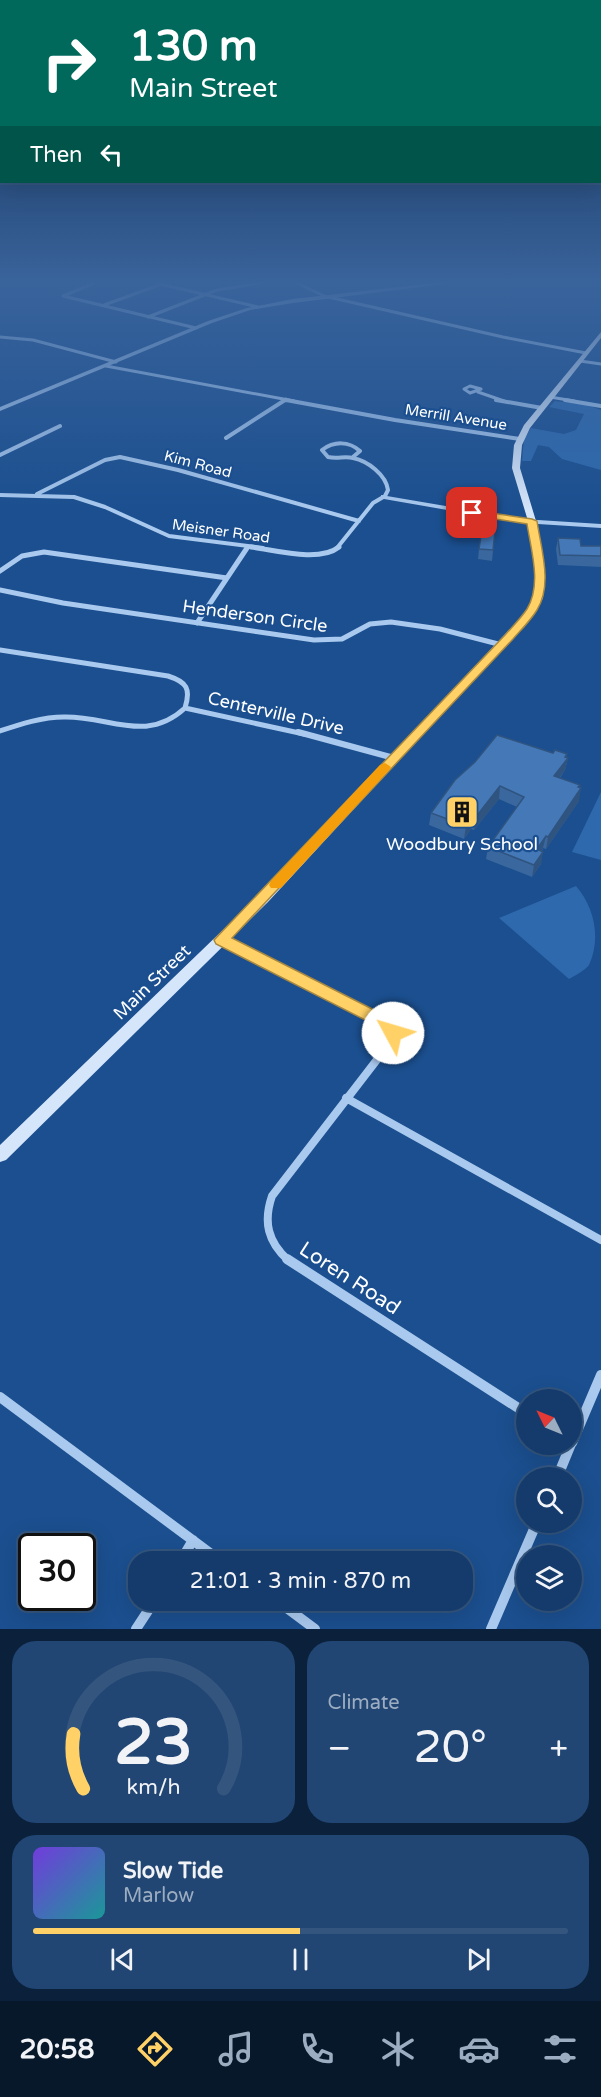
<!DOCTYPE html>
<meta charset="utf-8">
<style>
body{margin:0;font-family:"Varela Round",sans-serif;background:#214673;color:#f1f3f6;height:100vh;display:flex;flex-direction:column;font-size:22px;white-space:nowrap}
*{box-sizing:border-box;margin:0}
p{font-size:20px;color:#9dadc1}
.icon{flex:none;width:33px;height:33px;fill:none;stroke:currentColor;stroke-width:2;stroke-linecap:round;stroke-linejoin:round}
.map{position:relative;height:1629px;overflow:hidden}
.drawer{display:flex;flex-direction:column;gap:12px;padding:12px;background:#0b203b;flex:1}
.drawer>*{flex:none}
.banner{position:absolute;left:0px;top:0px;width:602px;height:183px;box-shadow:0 6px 24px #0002,0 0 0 2px #33557e;background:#00695c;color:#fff;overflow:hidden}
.needle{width:39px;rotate:313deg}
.controls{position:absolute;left:516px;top:1389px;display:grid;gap:12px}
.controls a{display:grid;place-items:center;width:66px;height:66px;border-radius:50%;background:#143b6b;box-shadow:0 6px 24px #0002,0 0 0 2px #33557e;font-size:30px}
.speed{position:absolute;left:18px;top:1533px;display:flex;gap:12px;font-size:30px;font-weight:700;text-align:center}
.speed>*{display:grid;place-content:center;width:78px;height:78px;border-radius:50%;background:#143b6b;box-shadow:0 6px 24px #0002,0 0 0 2px #33557e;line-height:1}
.speed .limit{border:3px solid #111;border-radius:9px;background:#fff;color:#111}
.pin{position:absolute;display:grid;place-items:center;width:51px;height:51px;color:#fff;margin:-26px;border-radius:12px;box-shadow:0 3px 9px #0006}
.me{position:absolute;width:66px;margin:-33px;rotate:309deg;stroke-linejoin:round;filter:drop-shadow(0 0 4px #0008)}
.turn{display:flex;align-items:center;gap:21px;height:126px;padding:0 30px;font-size:27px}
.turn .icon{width:78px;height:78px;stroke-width:2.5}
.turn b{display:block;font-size:42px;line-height:51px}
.then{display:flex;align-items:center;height:57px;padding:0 30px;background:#0003;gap:12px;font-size:22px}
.big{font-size:45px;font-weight:600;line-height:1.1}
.drawer .widget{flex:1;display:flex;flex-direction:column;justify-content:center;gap:9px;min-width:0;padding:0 21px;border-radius:24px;background:#214673}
.drawer .dial{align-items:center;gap:0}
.dial svg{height:156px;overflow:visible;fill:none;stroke:#33557e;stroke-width:7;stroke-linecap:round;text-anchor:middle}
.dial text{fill:#f1f3f6;stroke:none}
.song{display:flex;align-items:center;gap:18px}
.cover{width:72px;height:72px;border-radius:9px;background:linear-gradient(135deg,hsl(260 70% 55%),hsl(180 70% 35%))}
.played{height:6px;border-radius:3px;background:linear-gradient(90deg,#ffd166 50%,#33557e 50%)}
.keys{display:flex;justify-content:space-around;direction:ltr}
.heat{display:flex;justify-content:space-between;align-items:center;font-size:33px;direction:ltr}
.drawer .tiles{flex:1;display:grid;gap:12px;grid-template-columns:1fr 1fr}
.widget:last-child{grid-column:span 2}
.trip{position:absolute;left:128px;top:1551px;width:345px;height:60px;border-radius:24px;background:#143b6b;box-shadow:0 6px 24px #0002,0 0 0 2px #33557e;font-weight:600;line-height:60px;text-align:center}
.tab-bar{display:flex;height:96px;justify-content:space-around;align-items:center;background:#08182b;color:#9dadc1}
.tab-bar .icon{width:42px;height:42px}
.tab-bar .selected{color:#ffd166}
.tab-bar b{font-size:27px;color:#f1f3f6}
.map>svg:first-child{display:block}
.green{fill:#2e69ad}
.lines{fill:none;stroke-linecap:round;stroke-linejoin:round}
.minor-far5{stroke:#a9c9ee;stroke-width:3}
.minor-far4{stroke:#a9c9ee;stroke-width:4}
.minor-far3{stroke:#a9c9ee;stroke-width:5}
.minor-far2{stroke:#a9c9ee;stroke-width:6}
.minor-far1{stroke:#a9c9ee;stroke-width:8}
.minor{stroke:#a9c9ee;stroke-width:10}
.tertiary{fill:#a9c9ee;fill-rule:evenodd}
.secondary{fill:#d6e6fa;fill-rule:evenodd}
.wall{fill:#3a679d}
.shaded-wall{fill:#305480}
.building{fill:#4478b7;stroke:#305480;stroke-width:1.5}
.route{fill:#ffd166;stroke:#a68842;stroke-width:1.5}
.slow{fill:#f59e0b}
.labels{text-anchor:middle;stroke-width:4.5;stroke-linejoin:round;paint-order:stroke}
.far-street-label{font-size:15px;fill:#fff;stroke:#1b4f8f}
.street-label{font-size:18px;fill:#fff;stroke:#1b4f8f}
.poi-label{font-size:18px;fill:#fff;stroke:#1b4f8f}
.near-street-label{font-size:21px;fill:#fff;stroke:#1b4f8f}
</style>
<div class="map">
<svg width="601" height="1629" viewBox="0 0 601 1629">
<rect width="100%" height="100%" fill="#1b4f8f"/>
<path class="green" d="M555 401 587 405 601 410V470L562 459 549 447 538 445 531 461H522L524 439 531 428 564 434 576 430 584 414 549 407Z
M601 792V860L572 852Z
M576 886C595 908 601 939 589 965 584 971 576 975 569 979L499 918Z"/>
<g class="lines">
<path class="minor-far5" d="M156 283 258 307
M297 283 324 296 503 337 586 353
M63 296 196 328
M63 296 94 283
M104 305 159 285
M148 317 217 290 261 283
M0 337 33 340 116 362
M580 361 601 364
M106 366 294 401
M470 386 481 389 470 393 464 389Z
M478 392 504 401
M550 397 574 401
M283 401 286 399"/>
<path class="minor-far4" d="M286 400 395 420 520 439
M496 400 542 408
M565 400 601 406
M226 438 285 400
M0 455 60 426
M37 494 105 460 120 457 178 470 359 521
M0 495 74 497 105 507 169 536 263 548
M337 548 373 503 385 496 388 490C386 475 368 461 353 458 345 456 337 459 328 457L322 450C334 441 349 441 360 451L353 457"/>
<path class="minor-far3" d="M251 547C275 550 319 563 339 547
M0 571 22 556 44 552 227 578
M0 590 63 603 314 640 342 639 370 624 391 622 440 629 502 645
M197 623 247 548
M0 650 168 676C187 682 191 689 185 708L304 734
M0 731C21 724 42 717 64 717 110 716 146 744 185 708"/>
<path class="minor-far2" d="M298 732 394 758
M222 940 275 967"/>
<path class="minor-far1" d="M272 965 380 1021 392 1030 391 1040 386 1048 272 1196C263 1222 268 1242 288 1260
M346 1098 601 1240"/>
<path class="minor" d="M287 1259 526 1413
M0 1397 222 1562
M572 1443 601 1375
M557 1478 571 1444
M180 1562 193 1540
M276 1600 315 1629
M136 1629 155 1600
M491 1629 537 1522"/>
<path class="tertiary" d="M433 283H452L293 303 250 310 212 323 0 411V407L208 321 247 308 293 299Z
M381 495 522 519 601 524V528L522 523 384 499H381Z"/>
<path class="secondary" d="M601 332V338L530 428 522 445 520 468 536 521 544 568 543 598 535 613 268 902 6 1160 0 1162V1145L258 896 528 610 533 598 536 568 528 521 512 468 514 445 524 425Z"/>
</g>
<path class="wall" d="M495 531 492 561 478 559 479 549 486 536Z
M558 538 581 546H601V567L558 565 556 549Z
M553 753 567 754V757L568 758 565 770 560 778 579 788V801L546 849 543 848 542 851 541 864 532 877 486 859 488 847 517 807 499 799 474 830 471 829 464 839 429 825 431 813Z"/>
<path class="shaded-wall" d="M567 754 566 760 568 758 565 770 552 788 554 776Z
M580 785 579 792 581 788 579 801 546 849 548 837Z
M500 786 499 799 474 830 475 818Z
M473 817 471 829 464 839 466 826Z
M546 836 543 848 535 862 537 849Z
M543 852 541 864 532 877 534 865Z"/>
<path class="building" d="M488 530 495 531 493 550 479 549 481 536H486Z
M558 538 580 539 581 546H601V556L560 555Z
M497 735 553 753 555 750 567 754 565 757 568 758 554 776 580 785 578 787 581 788 548 837 546 836 537 849 543 852 534 865 488 847 524 797 500 786 475 818 473 817 466 826 431 813 455 780 475 762Z"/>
<linearGradient id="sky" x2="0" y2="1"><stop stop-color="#0f2b4f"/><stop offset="0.55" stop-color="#39639b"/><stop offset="1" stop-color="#39639b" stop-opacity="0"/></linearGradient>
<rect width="601" height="512" fill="url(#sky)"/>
<path class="route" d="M472 510 532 519 537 521C541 549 553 584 537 610 531 620 521 630 513 639L232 938 386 1016 396 1023 401 1033 399 1038 393 1040 387 1038 384 1031 375 1025 216 944 214 940 505 635C513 626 521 618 527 609 542 584 531 550 527 524L469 515V511Z"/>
<path class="slow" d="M385 763 391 767 389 770 281 888H271L269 885 271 881 380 765Z"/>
<defs>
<g id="building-square" transform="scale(1.725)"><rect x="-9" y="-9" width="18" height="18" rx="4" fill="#ffd166" stroke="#1b4f8f"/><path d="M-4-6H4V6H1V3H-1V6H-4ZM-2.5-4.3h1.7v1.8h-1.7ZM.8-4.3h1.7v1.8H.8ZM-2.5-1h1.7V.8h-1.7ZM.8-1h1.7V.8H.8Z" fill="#111"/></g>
</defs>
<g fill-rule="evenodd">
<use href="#building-square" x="462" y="812"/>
</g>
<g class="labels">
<g class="far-street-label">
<text transform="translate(456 417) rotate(9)" y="5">Merrill Avenue</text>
<text transform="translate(198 464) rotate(15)" y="5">Kim Road</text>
<text transform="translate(221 531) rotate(8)" y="5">Meisner Road</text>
</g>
<g class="street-label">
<text transform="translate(255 616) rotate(8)" y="6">Henderson Circle</text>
<text transform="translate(276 713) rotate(13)" y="6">Centerville Drive</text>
<text transform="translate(152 982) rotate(-44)" y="6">Main Street</text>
</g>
<g class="poi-label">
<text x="462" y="850">Woodbury School</text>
</g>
<g class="near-street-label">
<text transform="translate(350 1278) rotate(33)" y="7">Loren Road</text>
</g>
</g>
</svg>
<div class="controls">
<a><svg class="needle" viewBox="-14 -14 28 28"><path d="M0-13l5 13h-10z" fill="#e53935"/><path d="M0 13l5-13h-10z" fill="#9dadc1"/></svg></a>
<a><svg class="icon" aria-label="search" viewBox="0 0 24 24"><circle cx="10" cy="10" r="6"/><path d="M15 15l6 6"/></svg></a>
<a><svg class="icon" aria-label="layers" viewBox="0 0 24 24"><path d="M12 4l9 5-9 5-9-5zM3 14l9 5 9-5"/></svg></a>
</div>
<div class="speed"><div class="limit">30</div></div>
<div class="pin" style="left:472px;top:513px;background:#d93025"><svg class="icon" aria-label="arrive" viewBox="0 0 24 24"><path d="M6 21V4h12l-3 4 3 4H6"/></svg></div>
<svg class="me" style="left:393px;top:1033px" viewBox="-20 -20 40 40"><circle r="19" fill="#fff"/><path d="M0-13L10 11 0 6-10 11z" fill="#ffd166"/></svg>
<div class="trip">21:01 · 3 min · 870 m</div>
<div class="banner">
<div class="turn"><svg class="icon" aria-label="right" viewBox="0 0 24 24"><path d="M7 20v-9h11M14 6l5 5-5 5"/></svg><div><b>130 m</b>Main Street</div></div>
<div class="then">Then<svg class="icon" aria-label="left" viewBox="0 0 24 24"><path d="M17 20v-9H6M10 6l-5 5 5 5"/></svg></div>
</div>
</div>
<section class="drawer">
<div class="tiles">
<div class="widget dial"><svg viewBox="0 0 100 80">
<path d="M14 69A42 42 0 1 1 86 69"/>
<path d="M14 69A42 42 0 0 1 9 41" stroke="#ffd166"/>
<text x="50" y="56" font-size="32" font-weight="700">23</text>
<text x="50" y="72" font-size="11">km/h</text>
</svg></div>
<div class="widget"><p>Climate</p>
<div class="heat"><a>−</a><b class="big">20°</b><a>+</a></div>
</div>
<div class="widget">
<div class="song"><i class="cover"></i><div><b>Slow Tide</b><p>Marlow</p></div></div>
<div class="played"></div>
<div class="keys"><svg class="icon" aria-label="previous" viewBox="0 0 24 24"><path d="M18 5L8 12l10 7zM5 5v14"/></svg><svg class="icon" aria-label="pause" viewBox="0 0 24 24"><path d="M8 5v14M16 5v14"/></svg><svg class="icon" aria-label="next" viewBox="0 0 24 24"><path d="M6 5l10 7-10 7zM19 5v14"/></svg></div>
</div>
</div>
</section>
<nav class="tab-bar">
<b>20:58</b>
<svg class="icon selected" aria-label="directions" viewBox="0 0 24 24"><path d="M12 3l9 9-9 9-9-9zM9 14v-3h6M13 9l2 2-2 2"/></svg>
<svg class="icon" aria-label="music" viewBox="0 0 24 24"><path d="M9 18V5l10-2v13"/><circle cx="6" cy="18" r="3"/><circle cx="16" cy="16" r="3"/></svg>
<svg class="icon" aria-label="phone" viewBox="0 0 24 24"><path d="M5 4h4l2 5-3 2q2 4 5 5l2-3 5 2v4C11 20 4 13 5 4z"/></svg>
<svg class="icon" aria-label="climate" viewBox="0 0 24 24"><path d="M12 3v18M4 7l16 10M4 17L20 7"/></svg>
<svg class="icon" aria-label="car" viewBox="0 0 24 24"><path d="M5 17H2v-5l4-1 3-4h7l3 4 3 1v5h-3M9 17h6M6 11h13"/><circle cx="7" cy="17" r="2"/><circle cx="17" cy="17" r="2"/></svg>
<svg class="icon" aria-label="filters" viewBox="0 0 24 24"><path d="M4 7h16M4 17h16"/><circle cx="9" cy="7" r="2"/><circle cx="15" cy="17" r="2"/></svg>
</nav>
